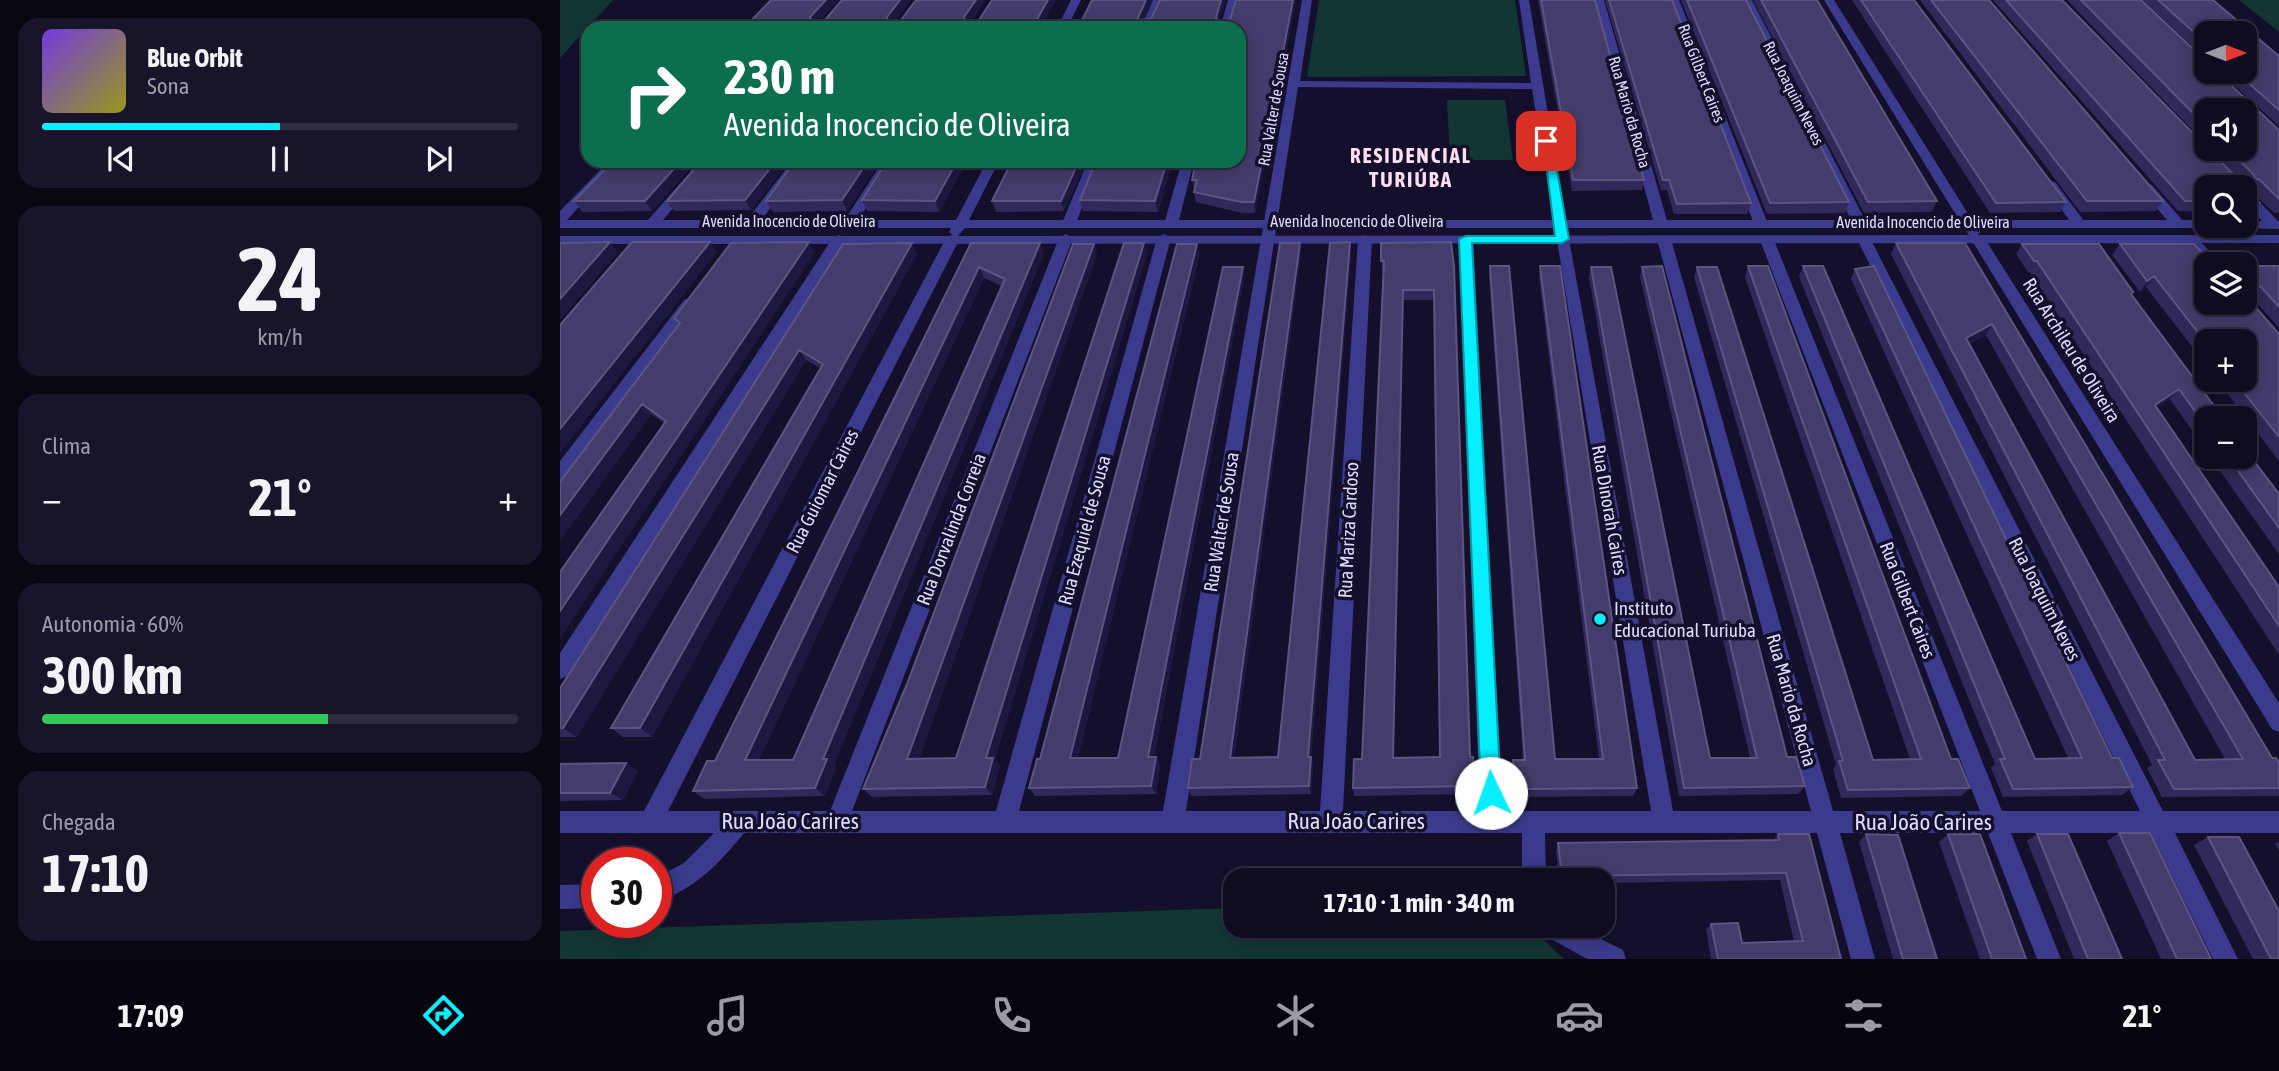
<!DOCTYPE html>
<html lang="pt">
<meta charset="utf-8">
<style>
body{margin:0;font-family:"Asap Condensed",sans-serif;background:#18152a;color:#f1f3f6;height:100vh;display:flex;flex-direction:column;font-size:26px;white-space:nowrap}
*{box-sizing:border-box;margin:0}
p{font-size:23px;color:#9b9ba5}
.icon{flex:none;width:38px;height:38px;fill:none;stroke:currentColor;stroke-width:2;stroke-linecap:round;stroke-linejoin:round}
.map{position:relative;flex:1;overflow:hidden}
.panel{display:flex;flex-direction:column;gap:18px;padding:18px;background:#080712;width:560px}
.panel>*{flex:none}
.top-card{position:absolute;left:21px;top:21px;width:665px;height:147px;border-radius:21px;box-shadow:0 4px 18px #0003,0 0 0 2px #2f2c3f;background:#0b6e4f;color:#fff;overflow:hidden}
.needle{width:46px;rotate:90deg}
.tools{position:absolute;left:1634px;top:21px;display:grid;gap:14px}
.tools a{display:grid;place-items:center;width:63px;height:63px;border-radius:14px;background:#0f0c21;box-shadow:0 4px 18px #0003,0 0 0 2px #2f2c3f;font-size:35px}
.speed{position:absolute;left:21px;top:847px;display:flex;gap:14px;font-size:35px;font-weight:700;text-align:center}
.speed>*{display:grid;place-content:center;width:91px;height:91px;border-radius:50%;background:#0f0c21;box-shadow:0 4px 18px #0003,0 0 0 2px #2f2c3f;line-height:1}
.speed .limit{border:10px solid #d22;background:#fff;color:#111}
.pin{position:absolute;display:grid;place-items:center;width:60px;height:60px;color:#fff;margin:-30px;border-radius:14px;box-shadow:0 4px 10px #0006}
.me{position:absolute;width:77px;margin:-38px;rotate:357deg;stroke-linejoin:round;filter:drop-shadow(0 0 5px #0008)}
.turn{display:flex;align-items:center;gap:24px;height:147px;padding:0 28px;font-size:32px}
.turn .icon{width:91px;height:91px;stroke-width:2.5}
.turn b{display:block;font-size:49px;line-height:60px}
.big{font-size:52px;font-weight:700;line-height:1.1}
.panel .tile{flex:1;display:flex;flex-direction:column;justify-content:center;gap:10px;min-width:0;padding:0 24px;border-radius:21px;background:#18152a}
.panel .dial{align-items:center;gap:0}
.dial b{font-size:91px;line-height:1}
.song{display:flex;align-items:center;gap:21px}
.cover{width:84px;height:84px;border-radius:10px;background:linear-gradient(135deg,hsl(260 70% 55%),hsl(60 70% 35%))}
.played{height:7px;border-radius:4px;background:linear-gradient(90deg,#07efff 50%,#2f2c3f 50%)}
.keys{display:flex;justify-content:space-around;direction:ltr}
.heat{display:flex;justify-content:space-between;align-items:center;font-size:38px;direction:ltr}
.charge{height:10px;border-radius:5px;background:linear-gradient(90deg,#34c759 60%,#2f2c3f 0)}
.trip{position:absolute;left:663px;top:868px;width:392px;height:70px;border-radius:21px;background:#0f0c21;box-shadow:0 4px 18px #0003,0 0 0 2px #2f2c3f;font-weight:700;line-height:70px;text-align:center}
.tab-bar{display:flex;height:112px;justify-content:space-around;align-items:center;background:#06050d;color:#9b9ba5}
.tab-bar .icon{width:49px;height:49px}
.tab-bar .selected{color:#07efff}
.tab-bar b{font-size:32px;color:#f1f3f6}
main{display:flex;flex:1;min-height:0}
.map>svg:first-child{display:block}
.green{fill:#133634}
.lines{fill:none;stroke-linecap:round;stroke-linejoin:round}
.minor{fill:#3b3a8c;fill-rule:evenodd}
.tertiary{fill:#3b3a8c;fill-rule:evenodd}
.wall{fill:#312959;fill-rule:evenodd}
.shaded-wall{fill:#1e1740}
.building{fill:#443c6b;stroke:#5c5582;stroke-width:2;fill-rule:evenodd}
.route{fill:#07efff;stroke:#059ba6;stroke-width:2}
.poi-dot{fill:#07efff;stroke:#14102c;stroke-width:2.5}
.labels{text-anchor:middle;stroke-width:7;stroke-linejoin:round;paint-order:stroke}
.far-street-label{font-size:16px;fill:#dedbff;stroke:#14102c}
.street-label{font-size:19px;fill:#dedbff;stroke:#14102c}
.poi-label{font-size:19px;fill:#dedbff;stroke:#14102c;text-anchor:start}
.far-district-label{font-size:21px;font-weight:bold;letter-spacing:2px;fill:#ffddf4;stroke:#14102c}
.near-street-label{font-size:23px;fill:#dedbff;stroke:#14102c}
</style>
<main>
<section class="panel">
<div class="tile">
<div class="song"><i class="cover"></i><div><b>Blue Orbit</b><p>Sona</p></div></div>
<div class="played"></div>
<div class="keys"><svg class="icon" aria-label="previous" viewBox="0 0 24 24"><path d="M18 5L8 12l10 7zM5 5v14"/></svg><svg class="icon" aria-label="pause" viewBox="0 0 24 24"><path d="M8 5v14M16 5v14"/></svg><svg class="icon" aria-label="next" viewBox="0 0 24 24"><path d="M6 5l10 7-10 7zM19 5v14"/></svg></div>
</div>
<div class="tile dial"><b>24</b><p>km/h</p></div>
<div class="tile"><p>Clima</p>
<div class="heat"><a>−</a><b class="big">21°</b><a>+</a></div>
</div>
<div class="tile"><p>Autonomia · 60%</p><b class="big">300 km</b><div class="charge"></div></div>
<div class="tile"><p>Chegada</p><b class="big">17:10</b></div>
</section>
<div class="map">
<svg width="1719" height="959" viewBox="0 0 1719 959">
<rect width="100%" height="100%" fill="#14102c"/>
<path class="green" d="M0 0H53L0 58Z
M759 0H955L966 76 747 77Z
M1679 0H1719V32Z
M887 100H945L953 160H890Z
M675 908 676 926H969L1004 959H0V931Z"/>
<g class="lines">
<path class="minor" d="M593 0H603L591 28H581Z
M668 0H678L670 28H660Z
M742 0H752L740 81 971 83 959 0H969L1009 239 1113 811H1251L1097 239 1104 235 1111 239 1273 811H1420L1200 240 1207 236 1214 240 1442 811H1580L1297 239 1299 236H1309L1603 811H1719V833H1615L1678 959H1653L1591 833H1451L1501 959H1477L1428 833H1280L1315 959H1291L1257 833H985L986 880H962V833H184C158 865 135 889 96 902V878L124 863 154 833H0V811H84L386 238 393 234 400 238 108 811H270L499 238 506 234 513 238 292 811H436L597 238 604 234 611 238 459 811H603ZM738 87 972 89 1091 811H943L913 239 906 235 899 239 920 811H783L812 239 805 235 798 239 760 811H626Z
M1034 0H1044L1108 224 1106 227H1096L1094 224Z
M1109 0H1119L1208 224 1206 227H1196L1194 224Z
M1182 0H1192L1307 224 1305 227H1295L1293 224Z
M49 161H62L5 222 0 223V211Z
M140 161H153L97 227H87V221Z
M232 161H245L197 226H187V220Z
M323 161H335L294 227H284L282 224Z
M528 161H540L516 223 509 227 504 226 502 223Z
M622 161H634L618 224 611 228 604 224Z
M1490 181 1495 182 1524 221V227H1514L1484 185Z
M1587 184 1592 185 1623 221V227H1613L1582 191 1580 188Z
M1685 191 1690 192 1719 222V228H1709L1685 203Z
M279 235 286 239 7 676 0 679V653L272 239Z
M1418 235 1425 239 1719 703V732L1712 729 1411 239Z
M1631 235 1636 236 1660 264 1647 266 1624 239Z
M129 298 136 303 134 306 6 479 0 481V461L124 300Z
M37 884V908L0 909V885Z
M981 926H1014L1063 950 1066 959H1027L984 935Z"/>
<path class="tertiary" d="M511 0H521L507 28H497Z
M1264 0H1274L1412 220H1647V226H1653L1647 228H1417L1420 232 1418 235H1719V243L0 244V236H394L389 232 391 228H0V220H396L427 161H439L409 220H1399ZM405 228H1404L1409 235 398 236Z
M1685 221H1719V229L1680 228 1679 226H1685Z"/>
</g>
<path class="wall" d="M532 0H592L584 20 659 21 670 20 676 0H736L695 213H682L636 202 632 180 679 161 518 28Z
M978 0H1035L1084 180 1082 190 1012 191Z
M1045 0H1112L1191 203 1187 214H1114L1107 190H1101Z
M1121 0H1186L1289 202 1285 213 1207 214Z
M1193 0H1257L1377 201 1372 212 1304 213Z
M1292 0H1354L1506 202 1500 212 1430 213Z
M1360 0H1429L1603 201 1596 211 1520 212Z
M1433 0H1502L1677 178 1679 179 1651 149H1685L1647 110V145L1507 0H1581L1719 130V213H1714L1690 190V193L1699 202 1691 213H1685V187H1647V212L1618 211Z
M1583 0H1653L1719 56V126L1659 72H1685L1647 33V60Z
M53 161H137L92 211 22 212 14 201Z
M141 161H230L191 210 114 211 107 201Z
M235 161H320L287 211 213 212 206 201Z
M327 161H407L379 212 307 211 302 200Z
M527 161 504 211 436 212 432 201Z
M613 161 598 212 523 211 520 200Z
M790 242 791 253 751 757 753 766 751 794 631 796 628 788 640 759 741 254 674 758 718 757Z
M891 242 910 757 915 786 914 794 794 796 793 788 802 759 823 271H822L821 243ZM843 300H874L880 757 833 758Z
M411 243 484 253 274 765 276 768 265 796 144 799 133 791 155 761ZM424 278 442 286 233 760H199Z
M1336 243H1405L1712 758 1719 763V796L1602 797 1587 768 1592 765 1331 254ZM1426 335 1665 759 1635 760 1409 344Z
M283 244 357 254 92 737H63L51 728 260 368 246 360 17 737H0V688Z
M1462 244 1571 295 1647 418V452L1610 399 1597 408 1719 587V655L1470 272H1468L1456 254Z
M1560 244 1647 303 1685 266H1719V328L1692 297 1686 296 1719 334V461L1657 380H1685L1647 341V366L1586 287 1580 292 1552 255Z
M255 253 104 423 91 414 0 541 119 324 114 318Z
M537 254 359 759 396 758 587 254 435 759 440 766 432 795 312 797 303 789Z
M640 254 518 758H558L684 278 594 757H596L600 766 596 794 475 796 469 788 480 759Z
M930 266 995 759H1039L979 277 980 266 1077 788 1073 796 954 797 952 768 953 760H963L929 277Z
M1188 266 1391 759 1410 788 1401 796 1281 798 1273 769 1276 765 1134 277 1137 267 1313 760 1350 759 1185 277Z
M1243 266 1475 759 1508 758 1291 279 1295 269 1552 758 1573 787 1562 795 1443 797 1431 768 1435 764 1239 277Z
M1031 267 1150 758H1190L1080 277 1082 267 1227 757 1245 786 1238 794 1119 796 1029 277Z
M1650 457H1685L1719 494V554Z
M66 763 78 771 63 800 0 801V764Z
M1559 833 1651 959H1601L1547 841Z
M1218 834 1281 959H1151L1146 930 1151 924 1182 943 1234 942 1220 880 1043 883V880H999L996 851 998 843 1213 840Z
M1306 834 1377 959H1333L1299 842Z
M1388 834 1466 959H1420L1379 842Z
M1477 834 1562 959H1514L1467 841Z
M1648 837 1719 959H1693L1634 845Z
M1719 842V851L1715 844Z"/>
<path class="shaded-wall" d="M266 0H279L255 26 251 20 250 17Z
M340 0H351L331 26 327 20V17Z
M416 0H426L408 27 404 17Z
M488 0H496L481 28H472Z
M586 0H592L580 28 577 20Z
M661 0H666L657 27 656 18Z
M733 0H736L695 213 694 202Z
M121 161H137L92 211 85 201Z
M216 161H230L191 210 185 200Z
M308 161H320L287 211 282 200Z
M397 161H407L379 212 375 201Z
M519 161H527L504 211 501 201Z
M607 161H613L598 212 595 201Z
M50 242 58 253 0 320V299Z
M150 242 157 252 0 453V429Z
M249 242 255 253 0 639V611Z
M790 242 791 253 750 766 748 757Z
M352 243 357 254 92 737 80 728Z
M480 243 484 253 274 765 276 768 265 796 255 788 263 759Z
M584 243 587 254 435 759 440 766 432 795 425 787 426 758Z
M740 243 741 254 673 767 670 758Z
M534 244 537 254 356 767 347 759Z
M637 244 640 254 516 767 510 758Z
M419 267 424 278 195 769 185 760Z
M683 267 684 278 592 766 588 757Z
M1594 276 1586 287 1580 292 1587 281Z
M1432 324 1426 335 1400 349 1406 338Z
M239 350 246 360 17 737 3 728Z
M1619 389 1610 399 1586 416 1595 405Z
M82 404 91 414 0 541V515Z
M596 757 600 766 596 794 591 786Z
M751 757 753 766 751 794 749 786Z
M66 763 78 771 63 800 50 793Z"/>
<path class="building" d="M211 0H266L250 17 251 20H265L282 0H340L327 17V20H341L356 0H416L404 17 405 20H419L432 0H488L472 28H184Z
M532 0H586L577 20 591 19 600 0H661L656 18 658 21 670 20 676 0H733L694 202H681L634 192 637 180H632L636 161H679V28H518Z
M981 0H1035L1084 180H1013Z
M1049 0H1112L1191 203 1117 204 1109 180H1103Z
M1127 0H1186L1289 202 1210 203Z
M1201 0H1257L1377 201 1308 202Z
M1301 0H1354L1506 202 1436 203Z
M1371 0H1429L1603 201H1527Z
M1446 0H1502L1677 178 1691 179 1690 193 1699 202H1685V187H1647V201H1625Z
M1521 0H1581L1647 62V72H1657L1719 130V199L1700 180 1694 178V175L1668 149H1685V110H1647V127Z
M1598 0H1653L1719 56V110L1676 72H1685V33H1647V44Z
M53 161H121L85 201H14Z
M141 161H216L185 200 107 201Z
M235 161H308L282 200 206 201Z
M327 161H397L375 201 302 200Z
M452 161H519L501 201H432Z
M536 161H607L595 201 520 200Z
M50 242 0 299V243Z
M72 242H150L0 429V325Z
M249 242 0 611V572L106 421 82 404 0 515V482L120 323 114 318 171 243Z
M790 242 748 757H751L749 786 628 788 632 759H640L720 243H740L670 758 718 757 770 243Z
M891 242 894 266 910 757H913L915 786 793 788 794 759H802L824 261H821V243ZM843 290H874L880 757 833 758Z
M352 243 80 728H51L263 364 239 350 3 728H0V688L283 244Z
M411 243H480L263 759H267L255 788 133 791 147 761H155ZM419 267 445 279 233 760H185Z
M564 243H584L426 758H433L425 787 303 789 347 684 513 244H534L347 759 396 758Z
M1336 243H1405L1712 758H1716L1719 763V788L1614 789 1598 760H1605ZM1432 324 1638 681 1683 759 1635 760 1406 338Z
M617 244H637L510 758H558L663 267H683L588 757H596L591 786 469 788 477 759H480Z
M1462 244H1539L1573 292 1571 294 1663 418H1647V428L1619 389 1595 405 1719 587V626L1477 261H1474Z
M1560 244H1634L1652 264H1647V303H1685V295L1719 334V437L1674 380H1685V341H1647V344L1594 276 1587 281Z
M930 266H949L995 759H1043L980 266H1000L1077 788 956 789 953 760H965Z
M1102 266 1227 757H1236L1245 786 1124 788 1031 267H1051L1150 758H1197L1082 267Z
M1188 266H1208L1391 759H1398L1410 788 1288 790 1279 761H1283L1137 267H1157L1313 760 1361 759Z
M1243 266H1263L1475 759 1522 758 1295 269 1314 266 1552 758H1559L1573 787 1453 789 1440 759H1445Z
M1685 266H1719V307L1701 287 1692 284 1691 290 1685 291Z
M1685 449 1719 494V528L1668 457H1685Z
M66 763 50 793H0V764Z
M1559 833H1590L1651 959H1617Z
M1218 834H1249L1281 959H1158L1151 924 1178 923 1182 943 1243 941 1226 873 1002 876 998 843 1219 840Z
M1306 834 1338 835 1377 959H1343Z
M1388 834H1420L1466 959H1432Z
M1477 834H1508L1562 959H1528Z
M1648 837H1679L1719 911V959H1711Z"/>
<path class="route" d="M983 138 992 141 1009 239 1002 243H912L941 793 938 800 931 803 924 800 921 793 899 239 906 236H995Z"/>
<circle class="poi-dot" cx="1040" cy="619" r="7"/>
<g class="labels">
<g class="far-street-label">
<text transform="translate(1142 73) rotate(69)" y="6">Rua Gilbert Caires</text>
<text transform="translate(1234 93) rotate(63)" y="6">Rua Joaquim Neves</text>
<text transform="translate(713 109) rotate(-80)" y="6">Rua Valter de Sousa</text>
<text transform="translate(1070 112) rotate(74)" y="6">Rua Mario da Rocha</text>
<text x="229" y="227">Avenida Inocencio de Oliveira</text>
<text x="797" y="227">Avenida Inocencio de Oliveira</text>
<text x="1363" y="228">Avenida Inocencio de Oliveira</text>
</g>
<g class="street-label">
<text transform="translate(1512 350) rotate(58)" y="7">Rua Archileu de Oliveira</text>
<text transform="translate(262 491) rotate(-63)" y="7">Rua Guiomar Caires</text>
<text transform="translate(1050 510) rotate(80)" y="7">Rua Dinorah Caires</text>
<text transform="translate(661 522) rotate(-81)" y="7">Rua Walter de Sousa</text>
<text transform="translate(391 529) rotate(-69)" y="7">Rua Dorvalinda Correia</text>
<text transform="translate(524 530) rotate(-75)" y="7">Rua Ezequiel de Sousa</text>
<text transform="translate(788 530) rotate(-87)" y="7">Rua Mariza Cardoso</text>
<text transform="translate(1485 599) rotate(63)" y="7">Rua Joaquim Neves</text>
<text transform="translate(1348 600) rotate(69)" y="7">Rua Gilbert Caires</text>
<text transform="translate(1232 700) rotate(74)" y="7">Rua Mario da Rocha</text>
</g>
<g class="poi-label">
<text x="1054" y="615">Instituto<tspan x="1054" dy="22">Educacional Turiuba</tspan></text>
</g>
<g class="far-district-label">
<text x="851" y="163">RESIDENCIAL<tspan x="851" dy="24">TURIÚBA</tspan></text>
</g>
<g class="near-street-label">
<text x="230" y="829">Rua João Carires</text>
<text x="796" y="829">Rua João Carires</text>
<text x="1363" y="830">Rua João Carires</text>
</g>
</g>
</svg>
<div class="tools">
<a><svg class="needle" viewBox="-14 -14 28 28"><path d="M0-13l5 13h-10z" fill="#e53935"/><path d="M0 13l5-13h-10z" fill="#9b9ba5"/></svg></a>
<a><svg class="icon" aria-label="sound" viewBox="0 0 24 24"><path d="M4 9h4l5-4v14l-5-4H4zM17 9q2 3 0 6"/></svg></a>
<a><svg class="icon" aria-label="search" viewBox="0 0 24 24"><circle cx="10" cy="10" r="6"/><path d="M15 15l6 6"/></svg></a>
<a><svg class="icon" aria-label="layers" viewBox="0 0 24 24"><path d="M12 4l9 5-9 5-9-5zM3 14l9 5 9-5"/></svg></a>
<a>+</a>
<a>−</a>
</div>
<div class="speed"><div class="limit">30</div></div>
<div class="pin" style="left:986px;top:141px;background:#d93025"><svg class="icon" aria-label="arrive" viewBox="0 0 24 24"><path d="M6 21V4h12l-3 4 3 4H6"/></svg></div>
<svg class="me" style="left:931px;top:793px" viewBox="-20 -20 40 40"><circle r="19" fill="#fff"/><path d="M0-13L10 11 0 6-10 11z" fill="#07efff"/></svg>
<div class="trip">17:10 · 1 min · 340 m</div>
<div class="top-card">
<div class="turn"><svg class="icon" aria-label="right" viewBox="0 0 24 24"><path d="M7 20v-9h11M14 6l5 5-5 5"/></svg><div><b>230 m</b>Avenida Inocencio de Oliveira</div></div>
</div>
</div>
</main>
<nav class="tab-bar">
<b>17:09</b>
<svg class="icon selected" aria-label="directions" viewBox="0 0 24 24"><path d="M12 3l9 9-9 9-9-9zM9 14v-3h6M13 9l2 2-2 2"/></svg>
<svg class="icon" aria-label="music" viewBox="0 0 24 24"><path d="M9 18V5l10-2v13"/><circle cx="6" cy="18" r="3"/><circle cx="16" cy="16" r="3"/></svg>
<svg class="icon" aria-label="phone" viewBox="0 0 24 24"><path d="M5 4h4l2 5-3 2q2 4 5 5l2-3 5 2v4C11 20 4 13 5 4z"/></svg>
<svg class="icon" aria-label="climate" viewBox="0 0 24 24"><path d="M12 3v18M4 7l16 10M4 17L20 7"/></svg>
<svg class="icon" aria-label="car" viewBox="0 0 24 24"><path d="M5 17H2v-5l4-1 3-4h7l3 4 3 1v5h-3M9 17h6M6 11h13"/><circle cx="7" cy="17" r="2"/><circle cx="17" cy="17" r="2"/></svg>
<svg class="icon" aria-label="filters" viewBox="0 0 24 24"><path d="M4 7h16M4 17h16"/><circle cx="9" cy="7" r="2"/><circle cx="15" cy="17" r="2"/></svg>
<b>21°</b>
</nav>
